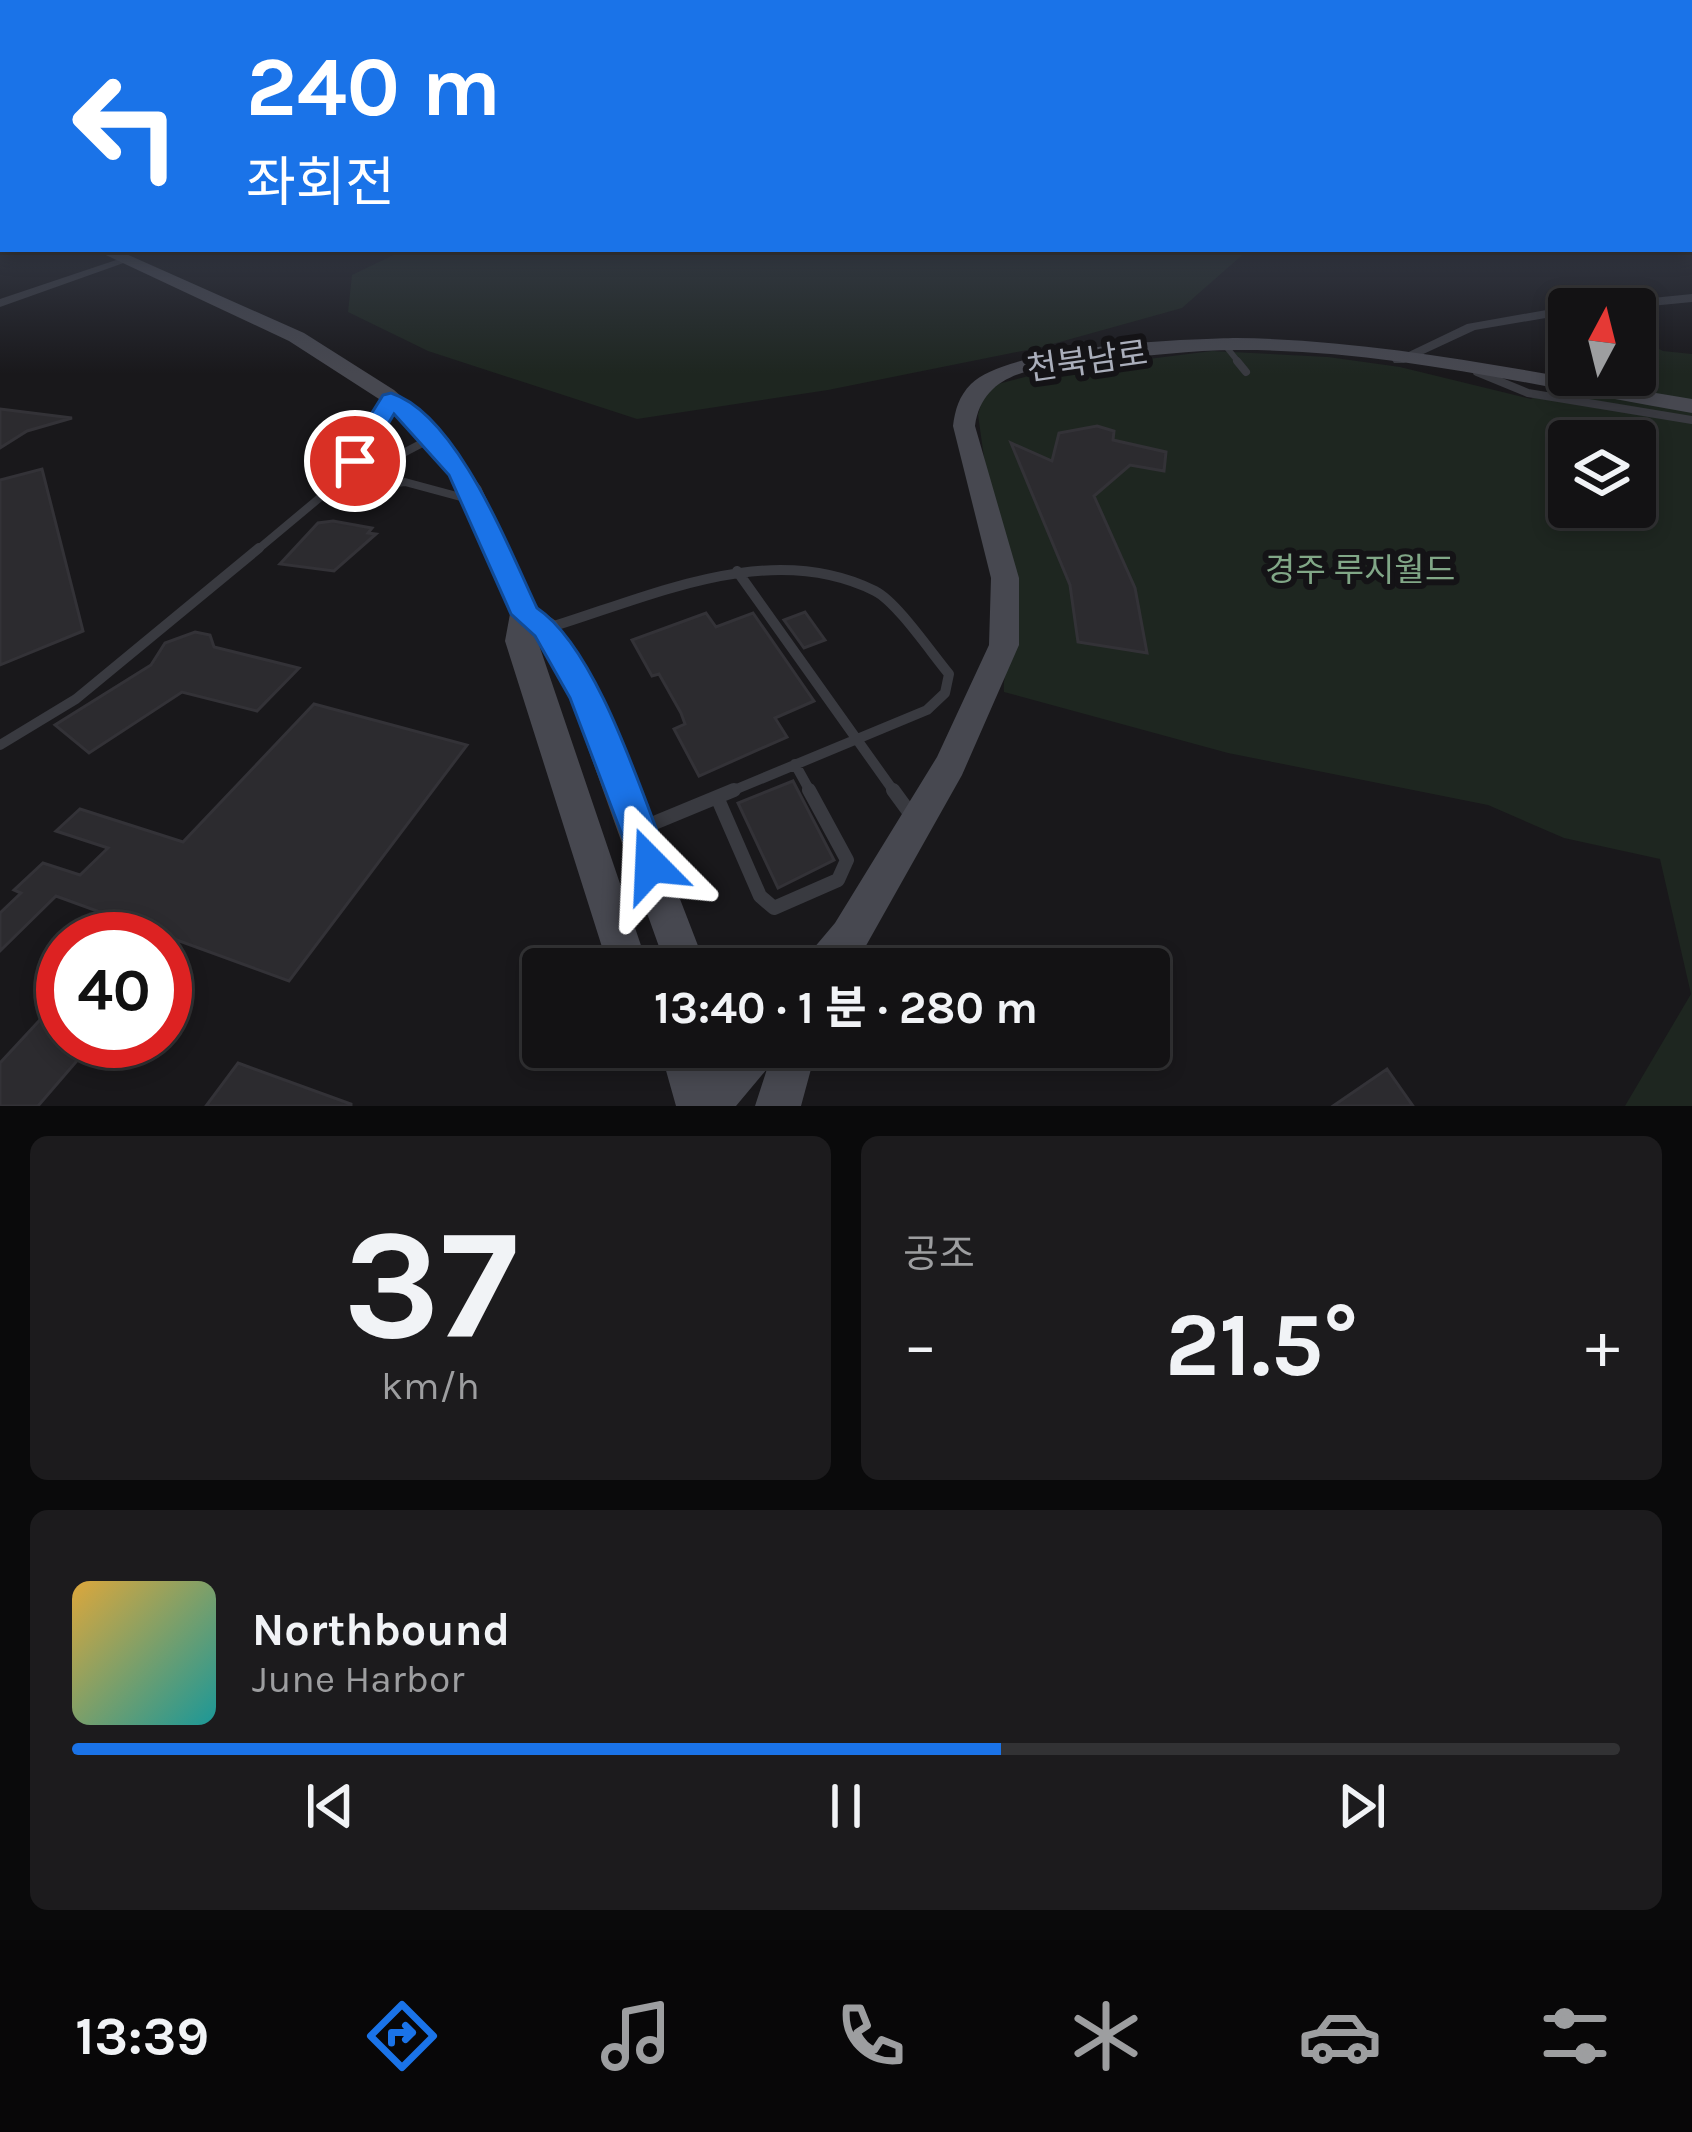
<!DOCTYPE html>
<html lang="ko">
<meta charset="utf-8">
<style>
body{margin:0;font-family:Karla,"Noto Sans KR",sans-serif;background:#1c1b1d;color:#f1f3f6;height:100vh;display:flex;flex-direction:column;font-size:45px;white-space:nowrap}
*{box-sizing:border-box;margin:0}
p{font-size:39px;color:#9d9ea0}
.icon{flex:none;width:66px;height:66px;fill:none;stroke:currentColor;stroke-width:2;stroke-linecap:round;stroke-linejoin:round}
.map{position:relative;height:1106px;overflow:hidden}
.side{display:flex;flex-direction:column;gap:30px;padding:30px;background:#0a0a0b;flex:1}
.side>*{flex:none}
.guide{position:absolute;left:0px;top:0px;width:1692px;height:252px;box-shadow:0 6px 18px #0003,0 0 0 3px #323234;background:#1a73e8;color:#fff;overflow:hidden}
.needle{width:78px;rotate:7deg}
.fabs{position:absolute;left:1548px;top:288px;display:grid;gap:24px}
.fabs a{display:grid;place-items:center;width:108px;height:108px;border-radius:12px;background:#131214;box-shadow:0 6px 18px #0003,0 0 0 3px #323234;font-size:60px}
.speed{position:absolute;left:36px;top:912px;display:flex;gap:24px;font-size:60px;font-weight:700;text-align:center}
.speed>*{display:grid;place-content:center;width:156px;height:156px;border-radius:50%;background:#131214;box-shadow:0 6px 18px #0003,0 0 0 3px #323234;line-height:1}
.speed .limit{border:18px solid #d22;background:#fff;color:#111}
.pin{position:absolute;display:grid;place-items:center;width:102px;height:102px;color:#fff;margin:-51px;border:6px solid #fff;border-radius:50%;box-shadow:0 3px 12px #0007}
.me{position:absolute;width:132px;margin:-66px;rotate:339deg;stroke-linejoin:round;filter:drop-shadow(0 0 9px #0008)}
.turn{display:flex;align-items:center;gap:42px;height:252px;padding:0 48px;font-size:54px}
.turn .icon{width:156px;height:156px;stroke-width:2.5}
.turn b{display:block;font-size:84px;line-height:102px}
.big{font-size:90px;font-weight:700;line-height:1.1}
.side .card{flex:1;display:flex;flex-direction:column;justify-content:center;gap:18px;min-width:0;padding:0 42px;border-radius:18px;background:#1c1b1d}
.side .dial{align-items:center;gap:0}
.dial b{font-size:156px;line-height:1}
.song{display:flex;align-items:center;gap:36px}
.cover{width:144px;height:144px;border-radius:18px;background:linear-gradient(135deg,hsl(40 70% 55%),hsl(180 70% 35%))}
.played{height:12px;border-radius:6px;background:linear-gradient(90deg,#1a73e8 60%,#323234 60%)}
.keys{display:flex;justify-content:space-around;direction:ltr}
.heat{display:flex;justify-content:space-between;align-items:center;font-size:66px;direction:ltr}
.side .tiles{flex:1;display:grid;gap:30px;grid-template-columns:1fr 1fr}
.card:last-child{grid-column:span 2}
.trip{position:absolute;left:522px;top:948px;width:648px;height:120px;border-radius:12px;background:#131214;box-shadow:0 6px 18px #0003,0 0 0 3px #323234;font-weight:700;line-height:120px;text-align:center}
.tab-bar{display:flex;height:192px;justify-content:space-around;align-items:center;background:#080708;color:#9d9ea0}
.tab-bar .icon{width:84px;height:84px}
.tab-bar .selected{color:#1a73e8}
.tab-bar b{font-size:54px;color:#f1f3f6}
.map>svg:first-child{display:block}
.green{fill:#1e2620;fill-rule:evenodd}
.building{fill:#2c2b2f;stroke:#333237;stroke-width:3}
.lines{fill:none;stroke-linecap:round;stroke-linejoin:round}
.lane-far3{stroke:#393a40;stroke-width:6}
.lane-far2{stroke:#393a40;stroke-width:8}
.lane-far1{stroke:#393a40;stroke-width:10}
.lane{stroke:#393a40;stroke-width:14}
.street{fill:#393a40;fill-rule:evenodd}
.secondary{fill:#474850;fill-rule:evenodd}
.route{fill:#1a73e8;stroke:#114b97;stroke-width:3}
.labels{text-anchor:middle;stroke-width:12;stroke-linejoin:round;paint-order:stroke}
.street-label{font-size:33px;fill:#aaaebb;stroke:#141316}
.park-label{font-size:33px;fill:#81a787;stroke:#141316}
</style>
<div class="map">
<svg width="1692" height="1106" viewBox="0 0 1692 1106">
<rect width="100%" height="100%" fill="#19181b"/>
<path class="green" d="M406 249H1260L1248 250 1182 308 1042 347 828 390 637 419 428 351 348 312 352 275Z
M1635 336 1663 351 1692 354V1106H1625L1691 994 1660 859 1564 838 1488 805 1228 753 1004 692C1002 674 1012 665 1011 648L978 415 983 397 994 385 1044 372 1212 351 1328 357 1400 367 1531 399 1582 375H1635ZM1569 441H1635V507H1569Z"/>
<path class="building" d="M0 409 72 418 27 431 0 448Z
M1097 426 1114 431 1113 440 1166 452 1164 471 1130 465 1094 496 1135 588 1147 653 1078 642 1070 585 1011 443 1052 461 1059 433Z
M42 469 83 631 0 665V480Z
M333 521 372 528 368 533 376 534 334 571 280 564 318 523Z
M805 612 825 640 804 648 784 620Z
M706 613 716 627 753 613 814 701 775 718 787 737 699 776 674 729 685 724 681 713 659 674 652 676 632 640Z
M195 632 210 635 214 647 299 668 257 711 182 692 89 753 55 725 151 665 165 643Z
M314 704 467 745 289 981 56 896 0 951V913L21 893 14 890 43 863 80 875 108 848 56 831 80 809 183 842Z
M793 781 834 860 778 888 738 803Z
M63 995V1041H94L38 1106H0V1063Z
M238 1063 351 1104V1106H206Z
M1387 1069 1413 1106H1333Z"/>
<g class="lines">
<path class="lane-far3" d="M1224 344 1240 364"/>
<path class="lane-far2" d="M1237 361 1246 372
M1477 372 1528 393 1692 420
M331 487 370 440 391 400
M339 490 405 482 468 499
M256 551 323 495 432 438"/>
<path class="lane-far1" d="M737 571 895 793
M551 627C652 596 771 539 875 591 897 602 932 654 949 674L945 693 927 710 727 793
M0 745 76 699 259 548
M795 764 811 793"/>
<path class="lane" d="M893 790 912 816
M717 797 760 896 774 908 838 880 847 860 809 790
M642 828 734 790"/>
<path class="street" d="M122 258 132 260 0 307V299Z
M1692 294V302L1620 309H1577L1583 305Z
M1569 306 1575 309H1569V314L1475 330 1404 363H1394L1392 360 1467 324Z"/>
<path class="secondary" d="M93 249H115L304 333 394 390 434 425 481 487 537 608 556 621 602 697 707 969H667L570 698 536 636 649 969H609L505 641 510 614 474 523 448 474 418 434 379 399 289 341Z
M1237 338C1391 340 1541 375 1692 399V413C1542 388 1390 349 1237 350 1191 350 1146 356 1100 361 1050 367 983 365 975 426L1019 578V645L962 775 863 951 848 969H802L808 955 835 923 937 757 989 645 991 578 953 426C955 410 959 396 971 384 1009 346 1181 339 1237 338Z
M653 1047H702L709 1068 728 1047H817L801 1106H755L767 1069 736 1106H676L665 1067Z"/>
</g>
<linearGradient id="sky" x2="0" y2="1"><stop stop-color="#0e0d0f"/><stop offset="0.59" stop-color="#383d4a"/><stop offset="1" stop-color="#383d4a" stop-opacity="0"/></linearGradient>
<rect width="1692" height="374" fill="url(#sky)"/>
<path class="route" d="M391 393C457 414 509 549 537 608 598 649 642 795 670 865L664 877 651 882 638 877 570 698 535 636 511 614 449 475 394 414 363 466H346L342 461 383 395Z"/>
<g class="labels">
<g class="street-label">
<text transform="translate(1087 360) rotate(-8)" y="12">천북남로</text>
</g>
<g class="park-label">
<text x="1360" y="581">경주 루지월드</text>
</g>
</g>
</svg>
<div class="fabs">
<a><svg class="needle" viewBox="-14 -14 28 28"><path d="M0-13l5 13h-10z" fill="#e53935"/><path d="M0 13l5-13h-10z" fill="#9d9ea0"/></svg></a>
<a><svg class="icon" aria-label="layers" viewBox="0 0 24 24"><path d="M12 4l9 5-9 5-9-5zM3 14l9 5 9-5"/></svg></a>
</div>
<div class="speed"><div class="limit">40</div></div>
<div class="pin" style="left:355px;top:461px;background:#d93025"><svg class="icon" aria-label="arrive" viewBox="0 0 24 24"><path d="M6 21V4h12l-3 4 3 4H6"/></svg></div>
<svg class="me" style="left:651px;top:865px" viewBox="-20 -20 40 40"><path d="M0-17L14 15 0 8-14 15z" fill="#1a73e8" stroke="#fff" stroke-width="4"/></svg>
<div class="trip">13:40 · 1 분 · 280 m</div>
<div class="guide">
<div class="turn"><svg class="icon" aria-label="left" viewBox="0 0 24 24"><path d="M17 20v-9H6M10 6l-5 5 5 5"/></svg><div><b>240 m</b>좌회전</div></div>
</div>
</div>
<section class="side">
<div class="tiles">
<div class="card dial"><b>37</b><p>km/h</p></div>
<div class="card"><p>공조</p>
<div class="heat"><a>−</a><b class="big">21.5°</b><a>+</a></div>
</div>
<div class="card">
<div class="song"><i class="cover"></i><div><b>Northbound</b><p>June Harbor</p></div></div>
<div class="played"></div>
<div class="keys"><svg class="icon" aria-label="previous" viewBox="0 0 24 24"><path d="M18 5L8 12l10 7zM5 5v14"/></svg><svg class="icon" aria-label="pause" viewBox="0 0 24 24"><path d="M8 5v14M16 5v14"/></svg><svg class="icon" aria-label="next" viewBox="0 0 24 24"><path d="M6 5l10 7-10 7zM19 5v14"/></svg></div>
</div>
</div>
</section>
<nav class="tab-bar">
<b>13:39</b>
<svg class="icon selected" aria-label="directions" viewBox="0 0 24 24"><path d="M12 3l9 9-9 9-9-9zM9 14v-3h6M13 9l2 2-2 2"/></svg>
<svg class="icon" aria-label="music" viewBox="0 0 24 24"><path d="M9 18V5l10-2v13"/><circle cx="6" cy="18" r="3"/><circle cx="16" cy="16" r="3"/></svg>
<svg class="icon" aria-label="phone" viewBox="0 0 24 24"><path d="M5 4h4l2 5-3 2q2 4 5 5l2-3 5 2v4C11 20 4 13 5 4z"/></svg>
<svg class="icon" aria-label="climate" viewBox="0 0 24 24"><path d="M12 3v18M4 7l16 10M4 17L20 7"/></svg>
<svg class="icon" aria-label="car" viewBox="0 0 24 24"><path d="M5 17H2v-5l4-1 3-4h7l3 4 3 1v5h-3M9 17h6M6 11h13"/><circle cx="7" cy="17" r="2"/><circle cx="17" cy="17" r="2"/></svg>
<svg class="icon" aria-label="filters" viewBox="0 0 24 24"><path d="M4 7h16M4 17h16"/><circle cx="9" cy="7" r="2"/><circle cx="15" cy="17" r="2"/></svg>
</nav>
